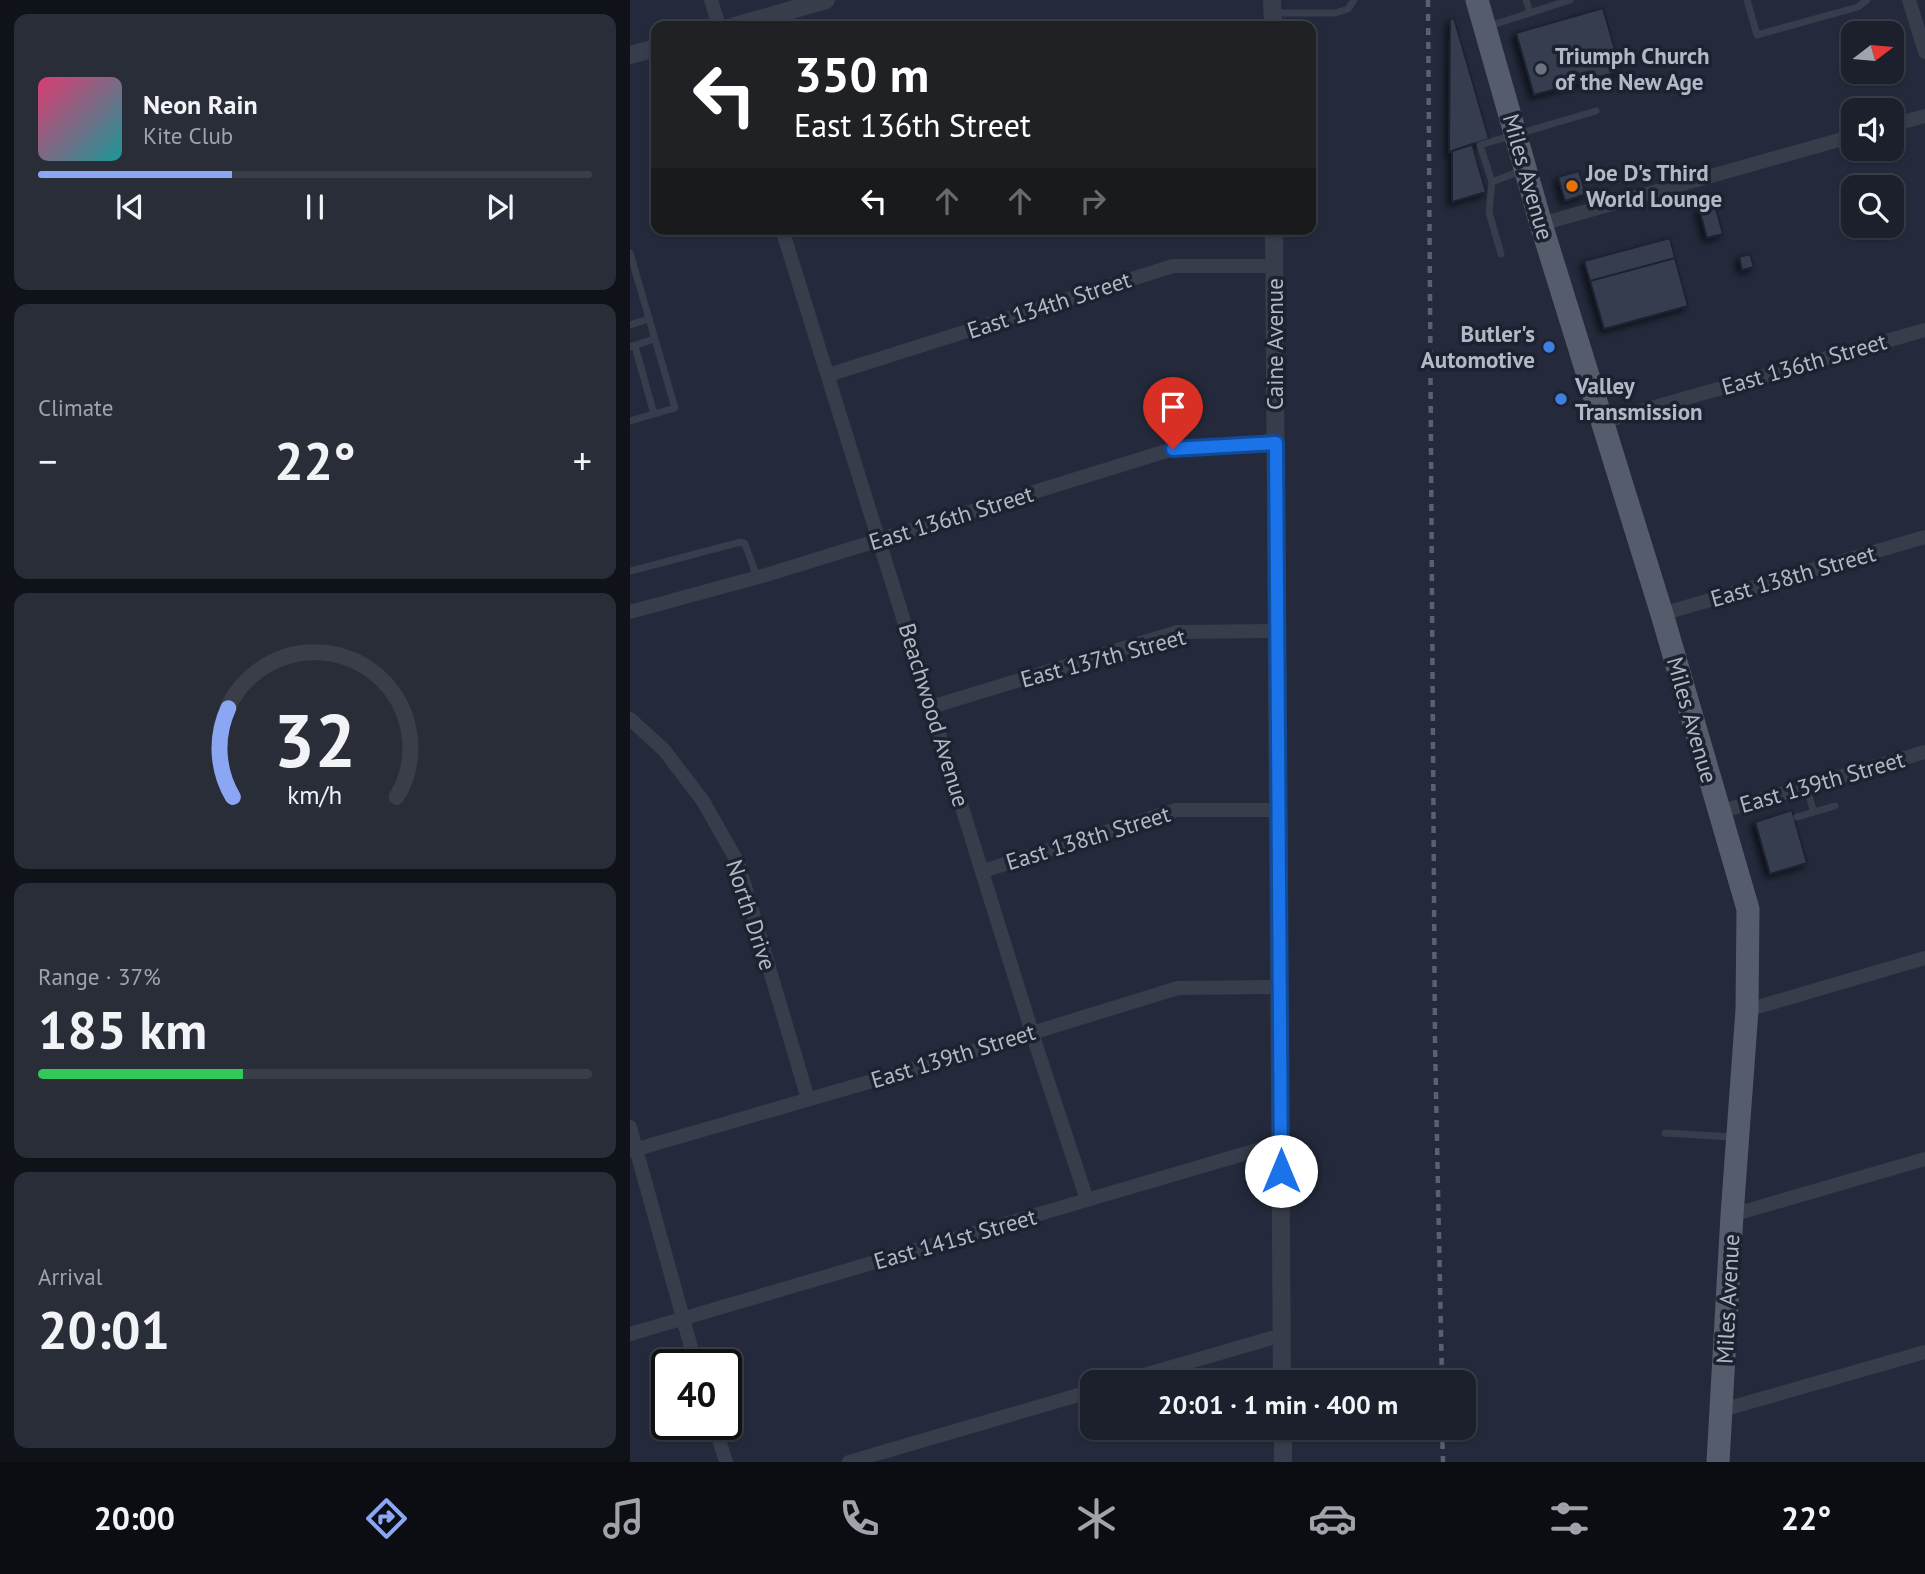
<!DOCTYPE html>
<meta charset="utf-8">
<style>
body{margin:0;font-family:"PT Sans",sans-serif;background:#282d38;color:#f1f3f6;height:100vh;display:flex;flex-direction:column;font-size:26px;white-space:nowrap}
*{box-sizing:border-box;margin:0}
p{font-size:23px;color:#a0a3a9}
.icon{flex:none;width:38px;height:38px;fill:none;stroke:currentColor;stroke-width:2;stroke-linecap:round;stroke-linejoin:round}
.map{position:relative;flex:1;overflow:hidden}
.side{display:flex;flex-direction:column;gap:14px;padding:14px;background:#0f1218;width:630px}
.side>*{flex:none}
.banner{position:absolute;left:21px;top:21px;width:665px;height:214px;border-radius:14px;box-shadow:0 2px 5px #0004,0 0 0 2px #393e48;background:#202124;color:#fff;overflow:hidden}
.needle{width:46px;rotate:74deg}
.controls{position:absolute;left:1211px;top:21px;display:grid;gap:14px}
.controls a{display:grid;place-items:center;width:63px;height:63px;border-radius:14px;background:#1b202c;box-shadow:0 2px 5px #0004,0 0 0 2px #393e48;font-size:35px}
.speed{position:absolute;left:21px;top:1349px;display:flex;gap:14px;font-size:35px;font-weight:700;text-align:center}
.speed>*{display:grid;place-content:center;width:91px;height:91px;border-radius:50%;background:#1b202c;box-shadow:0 2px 5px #0004,0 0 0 2px #393e48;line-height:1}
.speed .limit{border:4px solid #111;border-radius:10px;background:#fff;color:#111}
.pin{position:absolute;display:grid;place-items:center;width:60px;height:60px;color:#fff;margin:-72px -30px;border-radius:50% 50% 50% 0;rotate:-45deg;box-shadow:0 0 7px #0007}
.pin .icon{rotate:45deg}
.me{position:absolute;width:77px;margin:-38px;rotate:0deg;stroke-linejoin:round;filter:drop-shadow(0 0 5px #0008)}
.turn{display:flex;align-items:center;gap:24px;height:147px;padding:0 28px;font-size:32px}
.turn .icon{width:91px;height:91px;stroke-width:2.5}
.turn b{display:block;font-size:49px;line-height:60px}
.lanes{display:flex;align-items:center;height:66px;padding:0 28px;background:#0003;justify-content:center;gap:35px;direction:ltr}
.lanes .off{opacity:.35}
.big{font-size:52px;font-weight:600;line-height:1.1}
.side .card{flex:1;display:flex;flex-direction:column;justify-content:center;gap:10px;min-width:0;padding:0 24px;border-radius:14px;background:#282d38}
.side .dial{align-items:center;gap:0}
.dial svg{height:182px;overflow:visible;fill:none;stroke:#393e48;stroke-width:7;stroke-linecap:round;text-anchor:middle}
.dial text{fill:#f1f3f6;stroke:none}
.song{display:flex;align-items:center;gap:21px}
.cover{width:84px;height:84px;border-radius:10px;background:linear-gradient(135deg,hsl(340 70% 55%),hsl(180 70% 35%))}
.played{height:7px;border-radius:4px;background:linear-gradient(90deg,#8ba6f3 35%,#393e48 35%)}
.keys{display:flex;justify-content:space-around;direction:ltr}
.heat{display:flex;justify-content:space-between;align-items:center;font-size:38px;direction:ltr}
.charge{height:10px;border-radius:5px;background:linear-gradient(90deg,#34c759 37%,#393e48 0)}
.trip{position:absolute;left:450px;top:1370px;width:396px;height:70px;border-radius:14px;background:#1b202c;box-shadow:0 2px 5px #0004,0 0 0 2px #393e48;font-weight:600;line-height:70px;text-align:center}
.dock{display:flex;height:112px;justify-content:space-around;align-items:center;background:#0b0d12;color:#a0a3a9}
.dock .icon{width:49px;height:49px}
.dock .selected{color:#8ba6f3}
.dock b{font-size:32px;color:#f1f3f6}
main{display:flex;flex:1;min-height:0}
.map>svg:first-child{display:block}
.building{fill:#363e50;stroke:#1e2432;stroke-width:2;filter:url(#shadow)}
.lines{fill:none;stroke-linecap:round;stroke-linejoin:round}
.service{stroke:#373d4b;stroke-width:7}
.minor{stroke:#373d4b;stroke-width:14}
.tertiary{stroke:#373d4b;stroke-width:18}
.primary{stroke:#555c6b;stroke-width:23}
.rail{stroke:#596072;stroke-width:4.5;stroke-dasharray:7 7;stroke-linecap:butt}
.route-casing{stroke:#114b97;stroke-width:18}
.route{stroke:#1a73e8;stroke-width:12}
.worship-dot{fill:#6b7280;stroke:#1c2230;stroke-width:2.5}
.food-dot{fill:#e8710a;stroke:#1c2230;stroke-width:2.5}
.shop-dot{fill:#3f7fe0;stroke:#1c2230;stroke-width:2.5}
.labels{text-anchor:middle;stroke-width:7;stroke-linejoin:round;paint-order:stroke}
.poi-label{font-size:23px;font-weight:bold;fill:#b3b8c6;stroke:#1c2230;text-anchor:start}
.street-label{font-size:23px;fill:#b3b8c6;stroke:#1c2230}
</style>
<main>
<section class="side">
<div class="card">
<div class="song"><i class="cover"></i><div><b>Neon Rain</b><p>Kite Club</p></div></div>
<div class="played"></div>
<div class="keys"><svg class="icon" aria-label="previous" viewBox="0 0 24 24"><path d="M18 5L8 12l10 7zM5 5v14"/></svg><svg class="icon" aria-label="pause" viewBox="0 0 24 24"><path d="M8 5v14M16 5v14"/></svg><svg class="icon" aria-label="next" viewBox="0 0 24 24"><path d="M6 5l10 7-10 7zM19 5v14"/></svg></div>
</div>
<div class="card"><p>Climate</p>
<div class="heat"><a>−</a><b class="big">22°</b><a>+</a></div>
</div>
<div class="card dial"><svg viewBox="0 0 100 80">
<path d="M14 69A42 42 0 1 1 86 69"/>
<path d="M14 69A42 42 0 0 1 12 30" stroke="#8ba6f3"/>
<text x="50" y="56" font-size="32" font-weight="700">32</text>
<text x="50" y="72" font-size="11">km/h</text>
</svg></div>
<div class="card"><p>Range · 37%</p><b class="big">185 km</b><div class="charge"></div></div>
<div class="card"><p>Arrival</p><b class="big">20:01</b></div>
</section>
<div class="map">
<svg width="1295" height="1462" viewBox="0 0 1295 1462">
<defs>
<filter id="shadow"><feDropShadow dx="-4" dy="4" stdDeviation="3.5" flood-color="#0009"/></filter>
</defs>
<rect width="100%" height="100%" fill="#242a3b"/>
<path class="building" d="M973 8 991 71 904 95 886 33Z
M824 18 859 139 819 152 820 19Z
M842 144 856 192 822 202V151Z
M949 171 956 194 935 201 928 177Z
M1085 205 1093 234 1077 238 1069 209Z
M1040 238 1045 258 960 281 954 261Z
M1120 254 1124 267 1112 270 1109 257Z
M1045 258 1058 306 974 329 960 281Z
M1162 810 1177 863 1140 874 1125 822Z"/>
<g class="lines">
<path class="service" d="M896 0 900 13
M1117 0 1127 35 1228 7 1237 0
M643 13H705L718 9 724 0
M859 26 940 0
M893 170 862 182 850 145 966 111
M862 182 859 212 871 254
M0 253 45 408 0 421
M0 325 19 319
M5 346 24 414
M0 347 24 339
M0 571 111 542 115 544 127 577
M1176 787 1184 812 1205 806
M1167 817 1184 812
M1035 1133 1103 1137"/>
<path class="minor" d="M81 0 89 26
M1279 0 1295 52
M1262 125 1295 116
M911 224 1223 136
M152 229 405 1042 457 1200
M198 375 543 266H645
M972 422 1295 330
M0 612 136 575 543 449 646 443
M1032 614 1295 537
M301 707 547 632 647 631
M0 719 34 750 73 801 108 863 178 1099
M1089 812 1295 752
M353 871 546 810H649
M1117 1010 1295 958
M0 1127 66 1365
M0 1151 301 1064 548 988 650 987
M1102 1215 1295 1159
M0 1334 651 1143
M490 1382 652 1335
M1092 1410 1295 1352
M84 1424 96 1462
M219 1462 462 1391"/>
<path class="tertiary" d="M642 0 643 26
M105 26 196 0
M0 55 26 48
M644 229 652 1382
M653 1428V1462"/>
<path class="primary" d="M847 0 911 224 1032 614 1118 909 1117 1010 1102 1215 1088 1462"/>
<path class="rail" d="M798 0 805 1044 812 1382
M812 1428 813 1462"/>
</g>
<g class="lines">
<g class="route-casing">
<path id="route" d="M543 449 646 443 651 1171"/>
</g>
<use href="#route" class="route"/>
</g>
<circle class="worship-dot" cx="911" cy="69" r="7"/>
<circle class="food-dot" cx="942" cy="186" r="7"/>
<g class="shop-dot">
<circle cx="919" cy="347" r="7"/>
<circle cx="931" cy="399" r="7"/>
</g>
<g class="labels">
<g class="poi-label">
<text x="925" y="64">Triumph Church<tspan x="925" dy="26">of the New Age</tspan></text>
<text x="956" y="181">Joe D's Third<tspan x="956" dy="26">World Lounge</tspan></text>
<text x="905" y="342" text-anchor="end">Butler's<tspan x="905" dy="26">Automotive</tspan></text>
<text x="945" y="394">Valley<tspan x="945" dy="26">Transmission</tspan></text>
</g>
<g class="street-label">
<text transform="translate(898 177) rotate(74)" y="8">Miles Avenue</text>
<text transform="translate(419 305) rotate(-18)" y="8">East 134th Street</text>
<text transform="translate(645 344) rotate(-90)" y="8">Caine Avenue</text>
<text transform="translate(1174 364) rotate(-16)" y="8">East 136th Street</text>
<text transform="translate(321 518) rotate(-17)" y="8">East 136th Street</text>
<text transform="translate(1163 576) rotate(-16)" y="8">East 138th Street</text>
<text transform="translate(473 658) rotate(-15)" y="8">East 137th Street</text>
<text transform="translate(304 715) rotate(73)" y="8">Beachwood Avenue</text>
<text transform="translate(1062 720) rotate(74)" y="8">Miles Avenue</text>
<text transform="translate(1192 782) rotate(-16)" y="8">East 139th Street</text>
<text transform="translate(458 838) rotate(-17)" y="8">East 138th Street</text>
<text transform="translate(121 915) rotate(72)" y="8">North Drive</text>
<text transform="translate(323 1056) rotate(-17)" y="8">East 139th Street</text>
<text transform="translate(325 1239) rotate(-16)" y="8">East 141st Street</text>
<text transform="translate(1098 1299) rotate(-87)" y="8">Miles Avenue</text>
</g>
</g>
</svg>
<div class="controls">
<a><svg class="needle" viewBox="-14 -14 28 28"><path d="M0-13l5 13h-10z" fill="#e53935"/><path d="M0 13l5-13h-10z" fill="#a0a3a9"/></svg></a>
<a><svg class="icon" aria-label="sound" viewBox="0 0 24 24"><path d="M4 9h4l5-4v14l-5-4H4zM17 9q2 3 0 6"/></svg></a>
<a><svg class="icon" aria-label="search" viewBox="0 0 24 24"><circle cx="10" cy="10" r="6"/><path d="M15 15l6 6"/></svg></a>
</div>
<div class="speed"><div class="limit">40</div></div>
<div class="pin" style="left:543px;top:449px;background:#d93025"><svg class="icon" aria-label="arrive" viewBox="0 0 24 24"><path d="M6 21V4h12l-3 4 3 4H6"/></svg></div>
<svg class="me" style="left:651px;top:1171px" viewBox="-20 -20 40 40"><circle r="19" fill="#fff"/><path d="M0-13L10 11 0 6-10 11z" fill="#1a73e8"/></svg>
<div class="trip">20:01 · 1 min · 400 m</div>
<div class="banner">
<div class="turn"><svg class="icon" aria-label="left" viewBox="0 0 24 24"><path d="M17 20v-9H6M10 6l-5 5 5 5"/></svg><div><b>350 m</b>East 136th Street</div></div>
<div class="lanes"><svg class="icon" aria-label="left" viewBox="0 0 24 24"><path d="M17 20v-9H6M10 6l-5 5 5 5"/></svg><svg class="icon off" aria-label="ahead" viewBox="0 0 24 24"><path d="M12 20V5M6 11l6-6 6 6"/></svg><svg class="icon off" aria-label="ahead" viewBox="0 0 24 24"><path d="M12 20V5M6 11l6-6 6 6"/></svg><svg class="icon off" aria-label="right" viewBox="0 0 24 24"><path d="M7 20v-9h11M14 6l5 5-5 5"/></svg></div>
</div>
</div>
</main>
<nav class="dock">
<b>20:00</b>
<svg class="icon selected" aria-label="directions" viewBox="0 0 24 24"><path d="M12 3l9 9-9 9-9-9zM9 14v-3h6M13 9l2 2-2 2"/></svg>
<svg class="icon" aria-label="music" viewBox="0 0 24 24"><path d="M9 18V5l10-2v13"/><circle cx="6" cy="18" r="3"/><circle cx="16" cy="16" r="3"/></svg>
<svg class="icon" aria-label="phone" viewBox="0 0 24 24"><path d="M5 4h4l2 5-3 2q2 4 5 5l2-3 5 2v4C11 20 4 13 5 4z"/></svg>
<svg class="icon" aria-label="climate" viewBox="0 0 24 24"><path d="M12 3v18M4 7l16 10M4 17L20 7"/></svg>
<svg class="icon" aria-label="car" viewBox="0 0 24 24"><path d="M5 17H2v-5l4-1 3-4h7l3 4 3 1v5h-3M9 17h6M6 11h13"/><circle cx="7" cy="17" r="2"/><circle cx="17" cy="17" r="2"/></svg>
<svg class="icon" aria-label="filters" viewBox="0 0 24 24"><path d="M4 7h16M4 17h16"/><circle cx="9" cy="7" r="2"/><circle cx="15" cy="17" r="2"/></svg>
<b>22°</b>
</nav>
